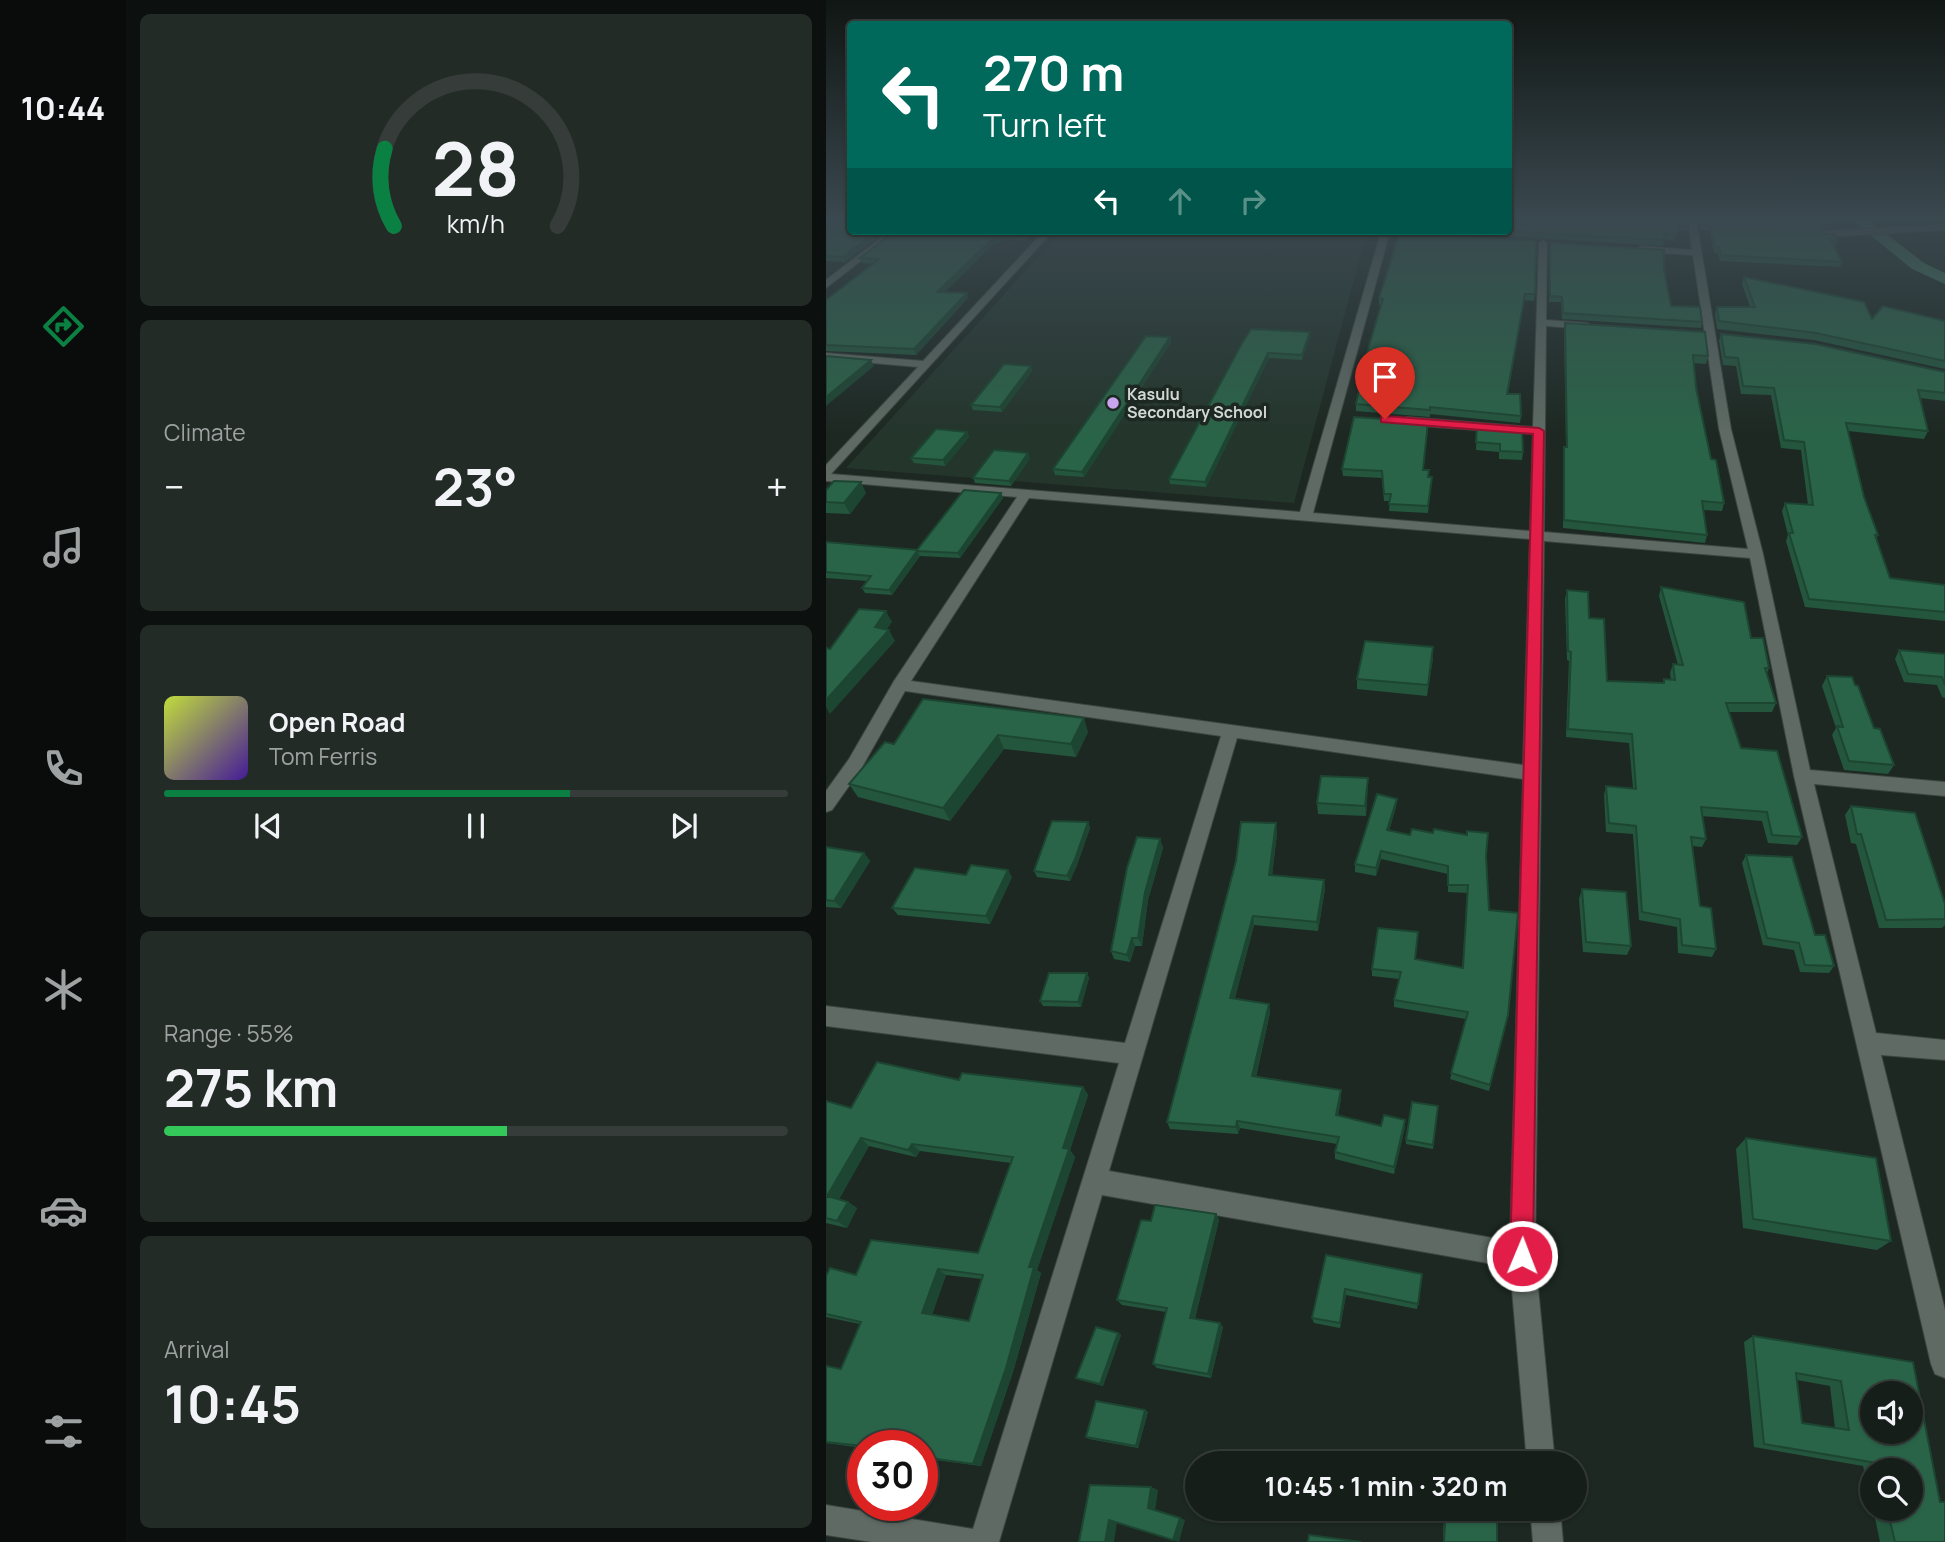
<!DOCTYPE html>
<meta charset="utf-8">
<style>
body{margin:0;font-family:Manrope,sans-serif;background:#232b27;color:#f1f3f6;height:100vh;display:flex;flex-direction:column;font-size:26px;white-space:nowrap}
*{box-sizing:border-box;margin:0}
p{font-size:23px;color:#9ea2a2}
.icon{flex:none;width:38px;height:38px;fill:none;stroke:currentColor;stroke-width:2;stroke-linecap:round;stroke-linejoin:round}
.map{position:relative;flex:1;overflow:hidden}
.sheet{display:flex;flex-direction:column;gap:14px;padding:14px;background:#0c100e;width:700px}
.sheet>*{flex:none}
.top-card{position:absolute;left:21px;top:21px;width:665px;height:214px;border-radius:7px;box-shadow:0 2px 5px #0004,0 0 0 2px #353c39;background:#00695c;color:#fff;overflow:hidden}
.fabs{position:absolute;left:1034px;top:1381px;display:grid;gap:14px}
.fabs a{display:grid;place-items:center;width:63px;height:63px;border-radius:50%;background:#161e1a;box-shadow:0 2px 5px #0004,0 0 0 2px #353c39;font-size:35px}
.speed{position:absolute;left:21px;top:1430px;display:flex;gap:14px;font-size:35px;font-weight:700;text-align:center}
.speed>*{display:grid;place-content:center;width:91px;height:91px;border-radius:50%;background:#161e1a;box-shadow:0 2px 5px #0004,0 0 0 2px #353c39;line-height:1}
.speed .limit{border:10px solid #d22;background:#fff;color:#111}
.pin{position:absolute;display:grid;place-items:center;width:60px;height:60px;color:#fff;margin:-72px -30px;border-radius:50% 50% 50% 0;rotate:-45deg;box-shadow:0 0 7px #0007}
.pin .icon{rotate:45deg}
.me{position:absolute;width:77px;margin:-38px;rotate:1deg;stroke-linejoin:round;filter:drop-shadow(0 0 5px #0008)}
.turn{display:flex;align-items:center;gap:24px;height:147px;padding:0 21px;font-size:32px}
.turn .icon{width:91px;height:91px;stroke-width:2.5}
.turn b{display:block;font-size:49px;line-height:60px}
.lanes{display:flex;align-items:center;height:66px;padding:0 21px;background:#0003;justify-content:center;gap:35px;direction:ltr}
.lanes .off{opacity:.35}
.big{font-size:52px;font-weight:700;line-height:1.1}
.sheet .tile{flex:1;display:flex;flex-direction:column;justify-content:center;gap:10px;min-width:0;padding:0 24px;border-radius:10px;background:#232b27}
.sheet .dial{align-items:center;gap:0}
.dial svg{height:182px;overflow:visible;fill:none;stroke:#353c39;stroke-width:7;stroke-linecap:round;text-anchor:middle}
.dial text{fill:#f1f3f6;stroke:none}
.song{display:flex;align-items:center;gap:21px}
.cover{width:84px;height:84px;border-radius:10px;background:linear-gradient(135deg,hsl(70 70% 55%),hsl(260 70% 35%))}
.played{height:7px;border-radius:4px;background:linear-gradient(90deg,#0b8043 65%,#353c39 65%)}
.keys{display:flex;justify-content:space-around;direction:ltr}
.heat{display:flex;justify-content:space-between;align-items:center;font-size:38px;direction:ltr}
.charge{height:10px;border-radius:5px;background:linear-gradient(90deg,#34c759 55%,#353c39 0)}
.trip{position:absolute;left:359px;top:1451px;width:402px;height:70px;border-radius:35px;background:#161e1a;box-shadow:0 2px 5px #0004,0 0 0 2px #353c39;font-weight:700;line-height:70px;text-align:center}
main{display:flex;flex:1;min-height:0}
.tabs{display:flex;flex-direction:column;width:126px;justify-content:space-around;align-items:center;background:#090c0a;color:#9ea2a2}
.tabs .icon{width:49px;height:49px}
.tabs .active{color:#0b8043}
.tabs b{font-size:32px;color:#f1f3f6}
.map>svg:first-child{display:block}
.built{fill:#24352c}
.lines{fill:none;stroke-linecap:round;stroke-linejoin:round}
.canal{fill:#427c5e;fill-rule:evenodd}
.minor-casing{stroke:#3c453f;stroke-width:2}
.minor{fill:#5e6a63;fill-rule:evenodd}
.wall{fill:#24563e;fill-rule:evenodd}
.shaded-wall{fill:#1d4632}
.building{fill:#2a6448;stroke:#1d4632;stroke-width:2;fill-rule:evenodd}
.route{fill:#e11d48;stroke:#92132f;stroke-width:2}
.poi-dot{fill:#c7a6ef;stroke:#1d2822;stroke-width:2.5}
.labels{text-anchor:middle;stroke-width:7;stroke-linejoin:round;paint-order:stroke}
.far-poi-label{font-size:16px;font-weight:bold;fill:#d1d8d4;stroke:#1d2822;text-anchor:start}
</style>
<main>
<nav class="tabs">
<b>10:44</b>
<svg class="icon active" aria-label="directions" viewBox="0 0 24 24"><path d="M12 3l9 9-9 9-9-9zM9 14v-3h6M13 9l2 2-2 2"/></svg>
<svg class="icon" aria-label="music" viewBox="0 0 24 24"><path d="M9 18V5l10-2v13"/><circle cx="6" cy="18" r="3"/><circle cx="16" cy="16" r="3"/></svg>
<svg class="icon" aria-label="phone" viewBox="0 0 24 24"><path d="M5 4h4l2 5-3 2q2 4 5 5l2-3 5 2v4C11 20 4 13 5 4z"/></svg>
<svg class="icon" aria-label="climate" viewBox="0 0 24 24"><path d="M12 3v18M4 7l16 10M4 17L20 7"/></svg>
<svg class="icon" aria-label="car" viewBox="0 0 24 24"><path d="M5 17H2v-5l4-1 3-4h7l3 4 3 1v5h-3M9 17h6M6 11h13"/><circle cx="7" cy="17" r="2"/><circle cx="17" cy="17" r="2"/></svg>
<svg class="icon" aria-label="filters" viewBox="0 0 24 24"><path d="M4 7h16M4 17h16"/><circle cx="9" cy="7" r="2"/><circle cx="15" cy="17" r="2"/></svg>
</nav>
<section class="sheet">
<div class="tile dial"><svg viewBox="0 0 100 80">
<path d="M14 69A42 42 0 1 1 86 69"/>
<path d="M14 69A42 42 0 0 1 10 35" stroke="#0b8043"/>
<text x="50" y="56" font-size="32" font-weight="700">28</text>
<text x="50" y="72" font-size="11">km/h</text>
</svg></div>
<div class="tile"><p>Climate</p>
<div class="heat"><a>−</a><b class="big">23°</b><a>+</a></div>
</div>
<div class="tile">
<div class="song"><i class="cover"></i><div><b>Open Road</b><p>Tom Ferris</p></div></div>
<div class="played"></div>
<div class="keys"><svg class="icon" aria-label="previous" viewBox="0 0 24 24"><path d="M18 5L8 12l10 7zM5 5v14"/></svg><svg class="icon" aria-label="pause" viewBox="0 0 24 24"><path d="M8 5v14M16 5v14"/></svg><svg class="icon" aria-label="next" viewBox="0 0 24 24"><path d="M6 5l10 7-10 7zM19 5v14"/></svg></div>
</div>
<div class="tile"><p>Range · 55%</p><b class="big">275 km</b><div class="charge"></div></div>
<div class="tile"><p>Arrival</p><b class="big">10:45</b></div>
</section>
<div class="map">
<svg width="1119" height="1542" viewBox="0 0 1119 1542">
<rect width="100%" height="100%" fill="#1d2822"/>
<path class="built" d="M236 231H541L468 503 20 468Z"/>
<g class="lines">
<path class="canal" d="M1025 219H1041L1098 263 1119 273V284L1086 269Z"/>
<g class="minor-casing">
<path id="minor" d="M862 219H870L905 429 937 554 984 770 1119 782V796L988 784 1050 1033 1119 1040V1060L1055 1055 1119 1310V1378L1109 1374 1105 1364 968 776 924 558 718 541 709 1256 729 1463H701L684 1267 276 1195 173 1542H46L0 1535V1505L147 1529 293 1063 0 1026V1006L299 1043 395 736 79 691 35 769 6 810 0 812V791L23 759 68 681 191 497 0 481V465L92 367 0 359V353L97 361 218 231H227L5 474 474 512 555 232 598 233 599 235 595 238 563 235 487 513 704 531 707 434 581 425 575 421 581 417 707 427 713 243 717 240 721 243 720 320 761 323 766 326 761 329 720 326 718 532 922 549 893 429 867 255 815 252 810 249 815 246 866 250ZM203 498 704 539 697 765 85 681ZM411 738 697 779 684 1241 283 1171Z
M1119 224V230L998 237 994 234 998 231Z
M64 231H73L0 288V280Z
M704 1508H734L737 1542H707Z"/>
</g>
<use href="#minor" class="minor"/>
</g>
<path class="wall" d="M0 219 24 231H60L19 262 0 261Z
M871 219H1002V228L996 231 1011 241 1008 246 1016 262 1014 267 894 261 891 253H888L883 230H875Z
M862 225 861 230H854L848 241 838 239 837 246 598 231H682Z
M69 231H211L200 241 181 239 167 244 119 292 142 298 90 355 0 351V300L47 264 36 263 34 258Z
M574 232 709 294 708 301 698 300 682 394 695 416 694 423 604 414V417L530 411V404L555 305H553V298Z
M724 243 838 270 845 306 876 322 875 328 736 319 735 302H723Z
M918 277 1046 319 1119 321V369L988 340 891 329 889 314 891 307H924L916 284Z
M739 323 882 356 880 364 868 363 870 388 885 459 898 503 896 511 877 510 881 535 879 543 737 528V454L738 447H740L738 330Z
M895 334 1119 372V401L1094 398 1102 431 1098 439 1022 431 1038 497 1052 535 1050 540 1064 578 1119 585V621L979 607 960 541 962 535 956 511 959 503 982 505 975 450 955 448 945 395 915 394 910 366 897 365 893 341Z
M344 337 345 342 258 477 229 475 227 469Z
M484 337 476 360 443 358 380 487 344 484 343 479 416 343Z
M205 366 206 371 176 412 147 410 145 405Z
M651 425 697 452 696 460 673 459V452L650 450Z
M141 432 143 437 119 466 88 463 85 458Z
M204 458 185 486 149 483 147 478Z
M516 469 598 470 603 477H606L602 513 563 511 564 501H558L556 478 517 476Z
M0 490 40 493 24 514 0 513Z
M175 493 177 498 134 558 94 556 66 595 39 593 36 588 41 581 0 578V542L91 550Z
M835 587 925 638 943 668 941 673 950 703 946 712H903L915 748 976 837 971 845 942 843 936 821 876 816 880 839 876 847 866 846 874 906 890 949 886 957 852 953 851 927 813 920 807 834 780 832 778 795 780 786 807 788 803 743 740 737 743 661 741 660 739 599 741 590 763 618 781 681 837 683 838 679 845 680 844 673 847 664 852 665 833 596Z
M1073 650 1119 654V698L1116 697 1111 685 1078 682 1069 659Z
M607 658 601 696 531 689V679Z
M1001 676 1048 728 1068 765 1062 774 1018 770 1006 735 1010 728 996 686Z
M97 699 262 732 250 757 178 749 124 821 32 797 23 784 68 744Z
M542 778 540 816 492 814 491 803Z
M571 799 570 807 563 831 660 856 663 910 682 1015 663 1091 624 1079 640 1019 568 1007V1000L573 979 546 976V969L589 960 636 968 642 893 622 892V874L555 859 550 876 529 872V864Z
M1025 806 1119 904V925L1116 928H1053L1030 844 1025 843 1019 815Z
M262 822 264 828 251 865 244 881 211 877 208 871Z
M451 833 446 876 498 880 499 889 492 931 428 925 409 998 443 1004 444 1013 430 1077 515 1090V1098L512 1116 555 1126 579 1127 568 1174 509 1159V1152L511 1144 414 1128 412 1134 344 1129 341 1122Z
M334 839 337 848 322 900 316 946H309L304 962 288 959 285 951Z
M0 847 38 853 44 861 15 908 0 907Z
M920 855 989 935 1008 966 1003 973 974 972 968 950 937 945 916 863Z
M186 877 164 924 72 915 66 908Z
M756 889 805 946 801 955 757 952 753 899Z
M261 973 263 978 255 1007 217 1006 214 1001Z
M133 1080 257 1087 262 1095 244 1150 249 1157 211 1270 215 1273 187 1372 155 1466 102 1459 101 1462 96 1461V1446H37V1448L0 1443V1366L15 1369 34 1324 0 1317V1276L30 1275 152 1253 185 1163 94 1151 90 1157 43 1146 13 1199 22 1202 31 1208 21 1228 0 1223V1101L25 1108ZM120 1275 156 1279 143 1321 106 1314Z
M612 1106 607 1149 580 1144V1140Z
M920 1138 1065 1241 1051 1250 917 1228 910 1149Z
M390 1214 393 1220 369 1319 397 1327 385 1378 331 1368 327 1364 340 1312 296 1305 291 1300 325 1221Z
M500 1255 596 1274 591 1309 520 1295 514 1328 488 1323 486 1318Z
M292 1333 295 1335 277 1386 254 1380 250 1378Z
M927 1336 1087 1362 1114 1502 1119 1542H1054L1047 1508H1085V1470H1046V1508L1037 1466 928 1447 918 1342ZM971 1380 1004 1386 1009 1428 976 1423Z
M319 1410 322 1412 312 1448 263 1439 260 1437Z
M618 1508H671V1542H617Z"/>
<path class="shaded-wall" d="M1004 223 1002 228 991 234 993 228Z
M51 231H60L19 262 17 257Z
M203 231H211L200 241 198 235Z
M179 234 181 239 167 244 113 298 111 292 166 239Z
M141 293 142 298 90 355 88 349Z
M484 332V337L476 360V355Z
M344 337 345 342 258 477 256 472Z
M442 353 443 358 380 487 379 482Z
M45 360 48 366 0 406V397Z
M205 366 206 371 176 412 174 407Z
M141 432 143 437 119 466 117 460Z
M202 453 204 458 185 486 183 481Z
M35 482 40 493 24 514 18 503Z
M175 493 177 498 134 558 132 553Z
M91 551 94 556 66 595 63 590Z
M60 611 66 622 55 638 49 627Z
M63 630 69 641 4 714 0 707V700Z
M607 647V658L601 696 602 685Z
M258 718 262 732 250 757 245 744Z
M172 735 178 749 124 821 117 808Z
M542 778V789L540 816 539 806Z
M571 799 570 807 561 838V830Z
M262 822 264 828 251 865 244 881 241 876Z
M450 823 451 833 445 885 443 875Z
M334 839 337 848 322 900 316 946 312 938 319 892Z
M555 851V859L550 876V868Z
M38 853 44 861 15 908 8 901Z
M182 870 186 877 164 924 160 916Z
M498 880 499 889 492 931 491 922Z
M427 916 428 925 407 1006 404 998Z
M306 938 309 946 304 962 301 955Z
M261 973 263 978 255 1007 252 1002Z
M443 1004 444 1013 428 1084 426 1076Z
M257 1087 262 1095 244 1150 249 1157 211 1270 215 1273 187 1372 155 1466 147 1464 237 1148Z
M515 1090V1098L511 1123 510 1115Z
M579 1120V1127L568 1174V1167Z
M411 1121 414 1128 412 1134 410 1127Z
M35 1138 43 1146 11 1203 1 1196Z
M86 1144 94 1151 90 1157 82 1150Z
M22 1202 31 1208 21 1228 11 1221Z
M390 1214 393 1220 368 1323 364 1318Z
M112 1269 120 1275 105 1318 96 1313Z
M519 1289 520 1295 514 1328V1323Z
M394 1323 397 1327 385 1378 382 1374Z
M292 1333 295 1335 277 1386 274 1384Z
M319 1410 322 1412 312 1448 310 1446Z
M96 1457 102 1459 101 1462 96 1461Z
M325 1487 332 1490 329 1511 322 1508Z
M354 1518 359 1520 353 1542 347 1540Z
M283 1520 291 1522 288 1542H279Z"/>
<path class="building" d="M0 219H24V231H51L17 257 0 256Z
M682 219H862V225H855L849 235 838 234V240L682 231Z
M874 219H1002L1004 223 993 228 998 234H1008L1011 241 1005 240 1016 262 895 255 893 247H889L884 225H876Z
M69 231H203L198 235 179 234 166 239 111 292 141 293 88 349 0 345V300L53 259 34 258Z
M574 232 710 241 709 294H699L681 394H694L695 416 604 407V410L530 404 540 356 557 299 553 298Z
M724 243 838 250V270L845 306 874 307 876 322 737 313 736 297 724 296Z
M918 277 1038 302 1046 319 1057 306 1119 321V361L990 333 893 321 891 307H929Z
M739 323 879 332 882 356 867 355 870 388 885 459 890 460 898 503 876 501 881 535 738 520V447H741Z
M425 329 484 332 476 355 442 353 379 482 343 479 416 343Z
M895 334 989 344 1119 372V393L1092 390 1102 431 1020 423 1038 497 1052 535H1049L1064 578 1119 585V612L983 599 963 533H967L959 503 987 505 978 442 958 440 948 388 917 386 912 358 899 357Z
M320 336 344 337 256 472 227 469Z
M0 356 45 360 0 397Z
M178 364 205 366 174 407 145 405Z
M528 417 602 422 597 470H603L602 477H606L602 506 563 504 565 494H558L556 471 516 469Z
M651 425 696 428 697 452 674 451V444L650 442Z
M110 429 141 432 117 460 85 458Z
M168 450 202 453 183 481 147 478Z
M8 481 35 482 18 503 0 502V490Z
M138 490 175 493 132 553 91 551 63 590 36 588 45 576 0 572V542L91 550Z
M835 587 918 602 925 638H937L943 668H939L950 703H900L915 748 951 751 976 837 946 835 941 812 875 807 880 839 865 837 874 906 885 908 890 949 856 945 854 919 816 912 810 826 783 823 780 786 810 789 806 734 742 729 745 652 742 651 741 590 762 592 763 618 778 619 781 681 838 683V679L849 680 847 664 857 665Z
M33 609 60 611 49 627 63 630 0 700V648L4 649Z
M539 641 607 647 602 685 531 679Z
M1073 650 1119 654V685L1116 677 1082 674Z
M1001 676 1026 677 1029 685 1032 686 1048 728 1054 729 1068 765 1023 761 1011 726 1017 727Z
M97 699 258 718 245 744 172 735 117 808 23 784 59 742 68 744Z
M495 776 542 778 539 806 491 803Z
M551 794 571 799 561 830 584 835 586 829 607 833 608 829 641 835V831L662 833 660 856 663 910 692 913 682 1015 664 1085 625 1073 642 1012 568 1000 575 972 546 969 552 928 592 932 589 959 637 968 642 885H622V866L555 851 550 868 529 864Z
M1025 806 1089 813 1119 904V919L1060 920 1035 834H1031Z
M226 821 262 822 249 859 241 876 208 871Z
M415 822 450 823 443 875 498 880 491 922 427 916 404 998 443 1004 426 1076 515 1090 510 1115 555 1126 558 1115 579 1120 568 1167 509 1152 513 1137 411 1121 410 1127 341 1122 410 861Z
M311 837 334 839 319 892 312 938H306L301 955 285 951 301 868Z
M0 847 38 853 8 901 0 900Z
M920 855 966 857 989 935H999L1008 966 979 965 973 943 941 938Z
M145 865 182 870 160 916 66 908 89 868 140 875Z
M756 889 800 892 805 946 760 942Z
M223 973H261L252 1002 214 1001Z
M51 1062 133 1080 136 1073 257 1087 237 1148 243 1149 203 1267H208L180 1368 147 1464 96 1457V1446H37L0 1442V1366L15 1369 35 1322 0 1314V1276L4 1268 30 1275 45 1240 152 1253 187 1157 86 1144 82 1150 35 1138 1 1196 22 1202 11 1221 0 1218V1101L25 1108ZM112 1269 157 1275 143 1321 96 1313Z
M586 1102 612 1106 607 1145 580 1140Z
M920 1138 1050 1158 1065 1241 927 1219Z
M329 1205 390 1214 364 1318 394 1323 382 1374 327 1364 341 1308 291 1300 315 1220 325 1221Z
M500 1255 596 1274 592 1304 519 1289 514 1323 486 1318Z
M270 1327 292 1333 274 1384 250 1378Z
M927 1336 1087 1362 1114 1502H1119V1542H1069L1061 1508H1085V1470H1052L1050 1463 938 1444ZM970 1373 1015 1381 1023 1430 976 1423ZM1046 1393H1085V1432H1046Z
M270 1401 319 1410 310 1446 260 1437Z
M264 1485 325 1487 322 1508 354 1518 347 1540 283 1520 279 1542H253Z
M620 1508H671V1542H618Z
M483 1535 535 1542H482Z"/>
<linearGradient id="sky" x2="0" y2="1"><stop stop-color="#101613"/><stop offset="0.5" stop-color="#3a484f"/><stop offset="1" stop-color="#3a484f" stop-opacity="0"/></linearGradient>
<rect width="1119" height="435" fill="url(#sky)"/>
<path class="route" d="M559 416 713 428 718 431 707 1256 704 1264 696 1267 687 1264 684 1256 707 434 555 422V417Z"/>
<circle class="poi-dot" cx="287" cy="403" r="7"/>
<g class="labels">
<g class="far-poi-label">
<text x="301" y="400">Kasulu<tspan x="301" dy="18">Secondary School</tspan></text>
</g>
</g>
</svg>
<div class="fabs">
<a><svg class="icon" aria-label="sound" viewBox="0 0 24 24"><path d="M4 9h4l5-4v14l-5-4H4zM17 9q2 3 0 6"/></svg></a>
<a><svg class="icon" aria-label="search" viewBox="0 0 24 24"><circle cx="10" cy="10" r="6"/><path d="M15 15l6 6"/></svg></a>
</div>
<div class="speed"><div class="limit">30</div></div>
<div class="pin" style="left:559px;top:419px;background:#d93025"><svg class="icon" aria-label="arrive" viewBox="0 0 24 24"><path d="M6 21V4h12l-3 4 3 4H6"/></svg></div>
<svg class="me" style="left:696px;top:1256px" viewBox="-20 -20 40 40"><circle r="17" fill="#e11d48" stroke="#fff" stroke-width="3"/><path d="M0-11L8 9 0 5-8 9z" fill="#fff"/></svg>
<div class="trip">10:45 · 1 min · 320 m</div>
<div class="top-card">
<div class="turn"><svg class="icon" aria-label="left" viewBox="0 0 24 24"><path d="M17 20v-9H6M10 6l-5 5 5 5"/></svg><div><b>270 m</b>Turn left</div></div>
<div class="lanes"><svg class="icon" aria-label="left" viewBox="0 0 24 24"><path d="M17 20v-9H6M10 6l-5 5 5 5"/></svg><svg class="icon off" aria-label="ahead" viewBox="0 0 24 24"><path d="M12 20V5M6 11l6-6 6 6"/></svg><svg class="icon off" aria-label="right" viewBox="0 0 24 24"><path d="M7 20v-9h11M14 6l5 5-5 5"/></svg></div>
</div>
</div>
</main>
